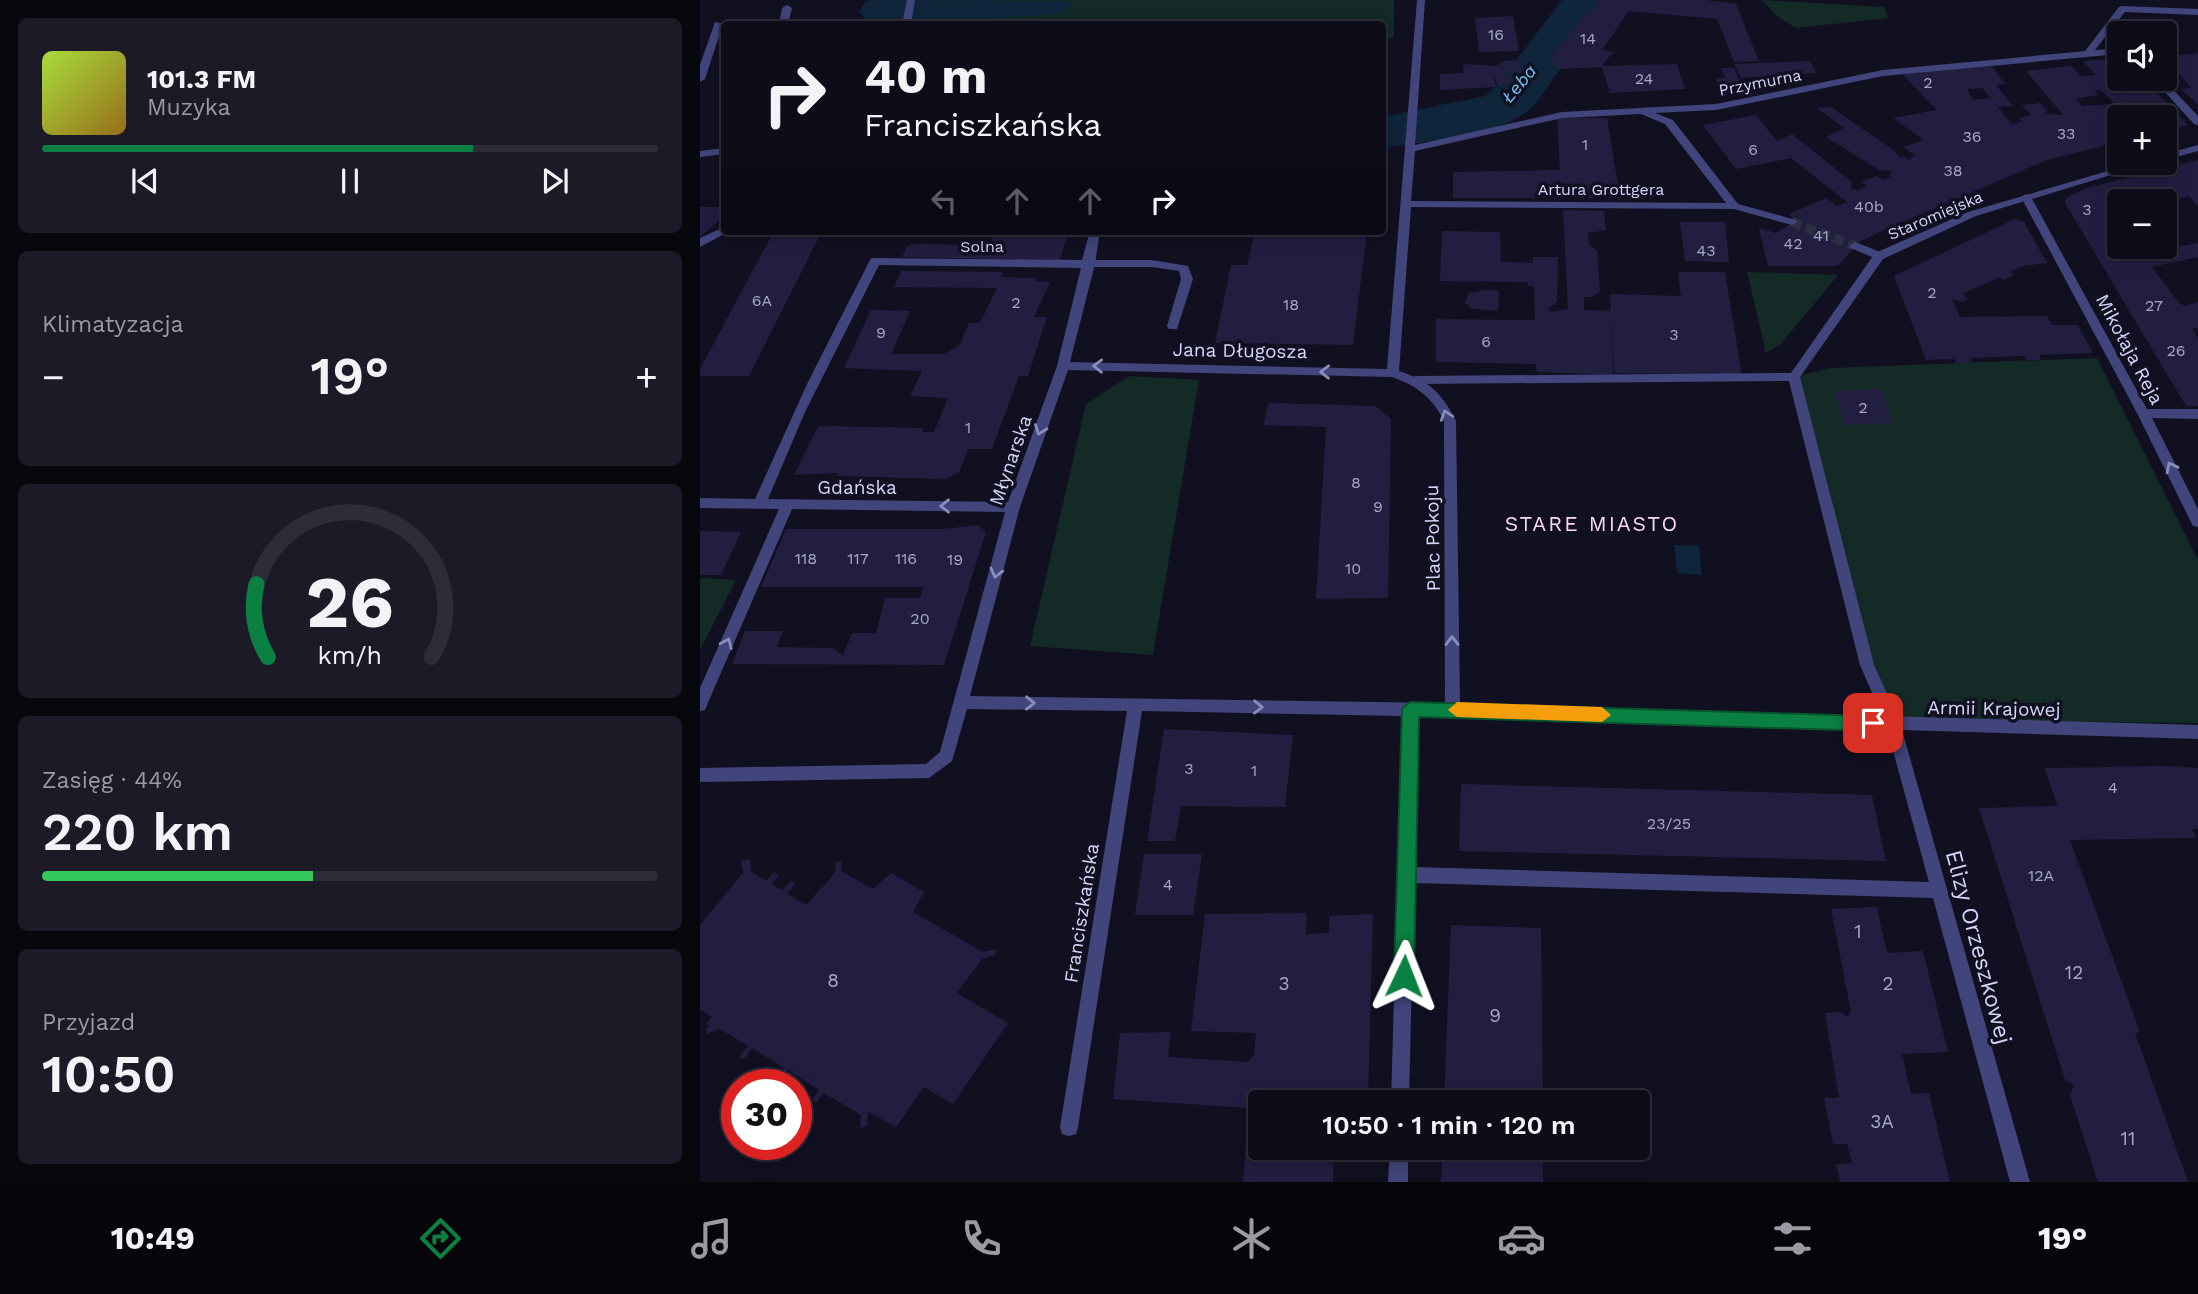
<!DOCTYPE html>
<html lang="pl">
<meta charset="utf-8">
<style>
body{margin:0;font-family:"Work Sans",sans-serif;background:#1b1a26;color:#f1f3f6;height:100vh;display:flex;flex-direction:column;font-size:26px;white-space:nowrap}
*{box-sizing:border-box;margin:0}
p{font-size:23px;color:#9a9ba2}
.icon{flex:none;width:38px;height:38px;fill:none;stroke:currentColor;stroke-width:2;stroke-linecap:round;stroke-linejoin:round}
.map{position:relative;flex:1;overflow:hidden}
.details{display:flex;flex-direction:column;gap:18px;padding:18px;background:#07070e;width:700px}
.details>*{flex:none}
.hud{position:absolute;left:21px;top:21px;width:665px;height:214px;border-radius:7px;box-shadow:0 4px 18px #0003,0 0 0 2px #2d2c38;background:#0d0c19;color:#f1f3f6;overflow:hidden}
.controls{position:absolute;left:1407px;top:21px;display:grid;gap:14px}
.controls a{display:grid;place-items:center;width:70px;height:70px;border-radius:7px;background:#0d0c19;box-shadow:0 4px 18px #0003,0 0 0 2px #2d2c38;font-size:35px}
.speed{position:absolute;left:21px;top:1069px;display:flex;gap:14px;font-size:35px;font-weight:700;text-align:center}
.speed>*{display:grid;place-content:center;width:91px;height:91px;border-radius:50%;background:#0d0c19;box-shadow:0 4px 18px #0003,0 0 0 2px #2d2c38;line-height:1}
.speed .limit{border:10px solid #d22;background:#fff;color:#111}
.pin{position:absolute;display:grid;place-items:center;width:60px;height:60px;color:#fff;margin:-30px;border-radius:14px;box-shadow:0 4px 10px #0006}
.me{position:absolute;width:77px;margin:-38px;rotate:2deg;stroke-linejoin:round;filter:drop-shadow(0 0 5px #0008)}
.turn{display:flex;align-items:center;gap:24px;height:147px;padding:0 28px;font-size:32px}
.turn .icon{width:91px;height:91px;stroke-width:2.5}
.turn b{display:block;font-size:49px;line-height:60px}
.lanes{display:flex;align-items:center;height:66px;padding:0 28px;background:#0003;justify-content:center;gap:35px;direction:ltr}
.lanes .off{opacity:.35}
.big{font-size:52px;font-weight:600;line-height:1.1}
.details .widget{flex:1;display:flex;flex-direction:column;justify-content:center;gap:10px;min-width:0;padding:0 24px;border-radius:10px;background:#1b1a26}
.details .dial{align-items:center;gap:0}
.dial svg{height:182px;overflow:visible;fill:none;stroke:#2d2c38;stroke-width:7;stroke-linecap:round;text-anchor:middle}
.dial text{fill:#f1f3f6;stroke:none}
.song{display:flex;align-items:center;gap:21px}
.cover{width:84px;height:84px;border-radius:10px;background:linear-gradient(135deg,hsl(80 70% 55%),hsl(40 70% 35%))}
.played{height:7px;border-radius:4px;background:linear-gradient(90deg,#0b8043 70%,#2d2c38 70%)}
.keys{display:flex;justify-content:space-around;direction:ltr}
.heat{display:flex;justify-content:space-between;align-items:center;font-size:38px;direction:ltr}
.charge{height:10px;border-radius:5px;background:linear-gradient(90deg,#34c759 44%,#2d2c38 0)}
.trip{position:absolute;left:548px;top:1090px;width:402px;height:70px;border-radius:7px;background:#0d0c19;box-shadow:0 4px 18px #0003,0 0 0 2px #2d2c38;font-weight:600;line-height:70px;text-align:center}
.tab-bar{display:flex;height:112px;justify-content:space-around;align-items:center;background:#05050a;color:#9a9ba2}
.tab-bar .icon{width:49px;height:49px}
.tab-bar .active{color:#0b8043}
.tab-bar b{font-size:32px;color:#f1f3f6}
main{display:flex;flex:1;min-height:0}
.map>svg:first-child{display:block}
.green{fill:#142a27}
.water{fill:#0f253b}
.lines{fill:none;stroke-linecap:round;stroke-linejoin:round}
.river{fill:#0f253b;fill-rule:evenodd}
.building{fill:#211e40;fill-rule:evenodd}
.minor-tunnel{stroke:#2e2e42;stroke-width:10;stroke-dasharray:10 5;stroke-linecap:butt}
.service{fill:#41457b;fill-rule:evenodd}
.pedestrian{fill:#41457b;fill-rule:evenodd}
.minor{fill:#41457b;fill-rule:evenodd}
.oneway{stroke:#8b8eba}
.route{fill:#0b8043;stroke:#07532c;stroke-width:2}
.slow{fill:#f59e0b}
.labels{text-anchor:middle;stroke-width:7;stroke-linejoin:round;paint-order:stroke}
.number-label{font-size:16px;fill:#a8a8cc}
.far-street-label{font-size:16px;fill:#d5d6fa;stroke:#111021}
.far-water-label{font-size:18px;font-style:italic;fill:#6fc3ee;stroke:#111021}
.street-label{font-size:19px;fill:#d5d6fa;stroke:#111021}
.near-number-label{font-size:19px;fill:#a8a8cc}
.neighbourhood-label{font-size:21px;letter-spacing:2px;fill:#fad7f2;stroke:#111021}
.near-street-label{font-size:23px;fill:#d5d6fa;stroke:#111021}
</style>
<main>
<section class="details">
<div class="widget">
<div class="song"><i class="cover"></i><div><b>101.3 FM</b><p>Muzyka</p></div></div>
<div class="played"></div>
<div class="keys"><svg class="icon" aria-label="previous" viewBox="0 0 24 24"><path d="M18 5L8 12l10 7zM5 5v14"/></svg><svg class="icon" aria-label="pause" viewBox="0 0 24 24"><path d="M8 5v14M16 5v14"/></svg><svg class="icon" aria-label="next" viewBox="0 0 24 24"><path d="M6 5l10 7-10 7zM19 5v14"/></svg></div>
</div>
<div class="widget"><p>Klimatyzacja</p>
<div class="heat"><a>−</a><b class="big">19°</b><a>+</a></div>
</div>
<div class="widget dial"><svg viewBox="0 0 100 80">
<path d="M14 69A42 42 0 1 1 86 69"/>
<path d="M14 69A42 42 0 0 1 9 37" stroke="#0b8043"/>
<text x="50" y="56" font-size="32" font-weight="700">26</text>
<text x="50" y="72" font-size="11">km/h</text>
</svg></div>
<div class="widget"><p>Zasięg · 44%</p><b class="big">220 km</b><div class="charge"></div></div>
<div class="widget"><p>Przyjazd</p><b class="big">10:50</b></div>
</section>
<div class="map">
<svg width="1498" height="1182" viewBox="0 0 1498 1182">
<rect width="100%" height="100%" fill="#111021"/>
<path class="green" d="M226 0H694V37L683 40 682 24H221Z
M1062 0 1184 7 1188 18 1096 28 1077 16Z
M1047 272 1138 275 1081 344 1066 353Z
M1397 358 1498 560V723L1197 720 1167 665 1094 377 1131 368Z
M429 376 499 380 453 655 330 646 386 404Z
M0 578 36 580 0 650Z"/>
<path class="water" d="M974 545 999 546 1002 575 977 573Z"/>
<g class="lines">
<path class="river" d="M862 0H909L834 106C800 138 728 140 682 148V117L785 96 798 84Z
M166 1 170 0 373 1 366 11 350 15 188 24 166 21 159 11Z"/>
</g>
<path class="building" d="M901 0H1006L1036 4 1059 61 1034 62 1017 19 929 11 902 50 913 52 902 66 977 64 985 89 910 93 902 67 857 69 850 59 882 18Z
M813 16 819 51 779 52 775 18Z
M1498 53V105L1481 89 1491 88 1465 57Z
M1419 58V79H1444L1488 125 1465 131V117H1419V142L1347 160 1184 230 1159 242 1138 266H1068L1059 228 1076 233 1095 220 1089 214 1126 198 1137 206 1147 202 1091 158 1036 169 1003 125 1056 115 1077 141 1092 134 1152 182 1151 189 1159 190 1167 186 1161 182 1177 176 1183 180 1190 177 1191 171 1179 170 1126 137 1144 128 1117 108 1131 107 1195 151 1200 158 1204 156 1208 160 1215 155 1203 147 1224 140 1193 118 1237 110 1201 73 1292 66 1305 84 1296 85 1313 106 1298 107 1312 125 1322 121 1319 118 1331 115 1322 105 1340 103 1347 110 1345 114 1363 115 1326 71 1371 66 1380 76 1396 75 1383 61ZM1282 88 1291 98 1273 100 1267 89ZM1394 90H1401L1415 104 1382 106 1375 99 1398 95Z
M821 60V71L806 72 809 84H797L793 72 796 87 740 90V74L764 73 763 64 795 66 804 61Z
M1110 61 1116 73 1041 78 1034 64Z
M1021 68H1034L1042 85 1019 86 1016 79 1025 78Z
M857 117 907 118 920 198H753V172L860 170Z
M1498 160V206L1489 196 1471 200 1479 210 1465 211 1470 217 1465 218V201H1419V235H1414L1419 247 1427 249 1463 247 1466 249 1498 243V257L1452 267 1479 303 1486 306 1498 302V328L1492 329 1498 338V406H1486L1365 203 1366 198 1387 188Z
M0 207H24V216L0 237Z
M863 210 904 211 906 230 888 233 889 245 897 250 900 292 892 297H884V310L911 311 910 294 981 296 978 272H1025L1042 375 914 373 911 315 913 375 837 372 836 364 736 362V319L835 320 834 286H828V282L740 281 742 231 800 232 801 262 833 263V257H858L857 302 848 309 852 312 868 309Z
M1315 219 1324 222 1347 263 1323 266 1310 272 1314 275 1304 280 1300 277 1262 294 1268 299 1262 302 1252 299 1260 317 1347 316 1352 325H1378L1393 353 1339 355 1341 360H1326L1324 356 1270 358 1272 363H1256L1254 359 1226 360 1194 276Z
M980 222H1025L1029 262 985 261Z
M74 231H122L49 376H0V369Z
M295 231H369L360 260 202 257 207 246 213 244 289 245Z
M555 231H667L653 345 515 343 531 265H547Z
M201 271 303 272 301 277 336 278 335 281 350 282 334 317H347L328 376H319L292 449H268L259 472 247 479 137 476 138 473 94 475 118 426 224 428 222 432H234L248 398 210 396 222 371 144 368 171 310 210 311 191 354H244L259 346 269 323H280L297 288 194 287Z
M785 290 799 291 798 311 769 308V304H765L769 293Z
M1181 389 1193 423 1145 425 1134 391Z
M568 403 675 406 691 419 688 598 616 599 626 427 564 425Z
M278 525 286 532 244 665 32 664 45 631H83L77 647 133 648 143 656 152 633H176L185 598H220L223 587H61L86 529H243Z
M0 531 41 532 21 575H0Z
M464 729 593 735 585 807 481 806 475 841H447Z
M1468 766 1498 768V829H1492L1496 838 1370 840 1440 1032 1435 1033 1488 1182H1398L1370 1095 1374 1085 1365 1080 1279 808 1358 806 1344 768Z
M761 784 1172 795 1186 861 759 851Z
M444 854H502L493 915H435Z
M50 859 51 872 66 881 74 872 79 876 71 884 82 890 91 881 95 884 87 894 106 905 135 873 136 862 142 861 141 871 173 889 191 873 224 892 213 912 283 952 296 949 295 955 282 959 257 993 308 1023 253 1104 224 1087 196 1127 168 1112 167 1126 160 1128 161 1115 124 1093 116 1103 112 1100 119 1090 88 1070 80 1081 75 1078 84 1068 52 1048 44 1059 39 1057 48 1046 20 1029 7 1034 6 1029 10 1027 6 1024 12 1017 0 1009V925L43 873 41 861Z
M1177 907 1187 953 1223 951 1248 1052 1202 1054 1211 1094 1229 1093 1250 1182H1140L1136 1164 1152 1163 1147 1144H1133L1124 1098H1139L1125 1013 1141 1012 1147 1017 1151 1012 1131 909Z
M607 913 606 934 629 933V916L673 914 668 1102H560V1148H634L633 1182H543L549 1108 413 1099 420 1033 471 1032 468 1057 548 1062 554 1055 556 1033 491 1031 505 914Z
M751 925 841 928 843 1102H744Z
M743 1148H843V1182H741Z"/>
<g class="lines">
<path class="minor-tunnel" d="M1092 222 1155 246"/>
<path class="service" d="M87 5 92 8 88 24H79L82 8Z
M1422 6 1498 9V15L1425 12 1391 55H1385V51L1419 7Z
M15 22 23 24 5 79 0 82V65Z
M24 227V231L28 232 0 247V238Z
M389 260H452L488 266 493 279 477 329H469L467 326 481 279 479 271 452 267H385L383 264Z"/>
<path class="pedestrian" d="M207 0H215L211 24H202Z
M1498 145V151L1465 160V154Z
M1435 163H1450L1276 216 1183 259 1100 377 1174 665 1201 724 1198 729 1193 731 1188 729 1160 665 1089 381 715 384 709 380 715 376 1091 373 1175 253 1268 212Z"/>
<path class="minor" d="M717 0H725L715 145 862 112 1016 104 1183 70 1419 48V54L1183 76 1016 110 955 113 973 120 1038 204 1096 220 1097 222 1092 225 1034 209 711 207 699 371C728 380 743 394 756 421L760 704 1498 725V739L1202 730 1330 1182H1310L1233 898 714 883 709 1102H691L702 716 442 711 378 1127 376 1134 369 1136 362 1134 360 1127 427 711 267 709 252 761 229 778 0 782V768L226 764 240 752 305 512 92 509 7 705 5 710 0 711V688L79 509 0 508V498L55 499 108 382 171 258 382 260 390 231H400L395 264 370 362 687 369ZM941 114 965 124 1026 203 711 201 715 151 862 118ZM179 265 381 268 357 366 308 502 68 499 105 412ZM368 370 692 377C717 386 732 397 744 421L745 703 270 696 320 507ZM717 716 1187 729 1229 882 714 867Z
M1453 79H1463L1498 116V125L1494 124Z
M24 148V154L0 157V151Z
M1326 194 1331 197 1447 409H1498V419L1452 418 1498 509V527L1493 526 1437 413 1321 197Z
M1155 242 1183 253 1185 256 1179 260 1151 248 1149 246Z
M690 1148H708V1182H688Z"/>
</g>
<defs><path id="oneway-chevron" d="M-2-3.5L2.5 0L-2 3.5" fill="none" stroke-width="1.6" stroke-linecap="round" stroke-linejoin="round" transform="scale(1.75)"/></defs>
<g class="oneway">
<use href="#oneway-chevron" transform="translate(398 366) rotate(-179)"/>
<use href="#oneway-chevron" transform="translate(625 372) rotate(-179)"/>
<use href="#oneway-chevron" transform="translate(746 415) rotate(-109)"/>
<use href="#oneway-chevron" transform="translate(340 430) rotate(110)"/>
<use href="#oneway-chevron" transform="translate(1471 467) rotate(-117)"/>
<use href="#oneway-chevron" transform="translate(245 506) rotate(-180)"/>
<use href="#oneway-chevron" transform="translate(296 573) rotate(105)"/>
<use href="#oneway-chevron" transform="translate(752 641) rotate(-91)"/>
<use href="#oneway-chevron" transform="translate(27 643) rotate(-66)"/>
<use href="#oneway-chevron" transform="translate(330 703) rotate(1)"/>
<use href="#oneway-chevron" transform="translate(558 707) rotate(1)"/>
</g>
<path class="route" d="M710 702 1173 716 1181 723 1173 731 719 717 714 976 711 983 704 986 697 983 694 976 702 709Z"/>
<path class="slow" d="M757 702 902 707 911 715 902 722 757 717 748 710Z"/>
<g class="labels">
<g class="number-label">
<text x="796" y="40">16</text>
<text x="888" y="44">14</text>
<text x="944" y="84">24</text>
<text x="1228" y="88">2</text>
<text x="1366" y="139">33</text>
<text x="1272" y="142">36</text>
<text x="885" y="150">1</text>
<text x="1053" y="155">6</text>
<text x="1253" y="176">38</text>
<text x="1169" y="212">40b</text>
<text x="1387" y="215">3</text>
<text x="1121" y="241">41</text>
<text x="1093" y="249">42</text>
<text x="1006" y="256">43</text>
<text x="1232" y="298">2</text>
<text x="62" y="306">6A</text>
<text x="316" y="308">2</text>
<text x="591" y="310">18</text>
<text x="1454" y="311">27</text>
<text x="181" y="338">9</text>
<text x="974" y="340">3</text>
<text x="786" y="347">6</text>
<text x="1476" y="356">26</text>
<text x="1163" y="413">2</text>
<text x="268" y="433">1</text>
<text x="656" y="488">8</text>
<text x="678" y="512">9</text>
<text x="106" y="564">118</text>
<text x="158" y="564">117</text>
<text x="206" y="564">116</text>
<text x="255" y="565">19</text>
<text x="653" y="574">10</text>
<text x="220" y="624">20</text>
<text x="489" y="774">3</text>
<text x="554" y="776">1</text>
<text x="1413" y="793">4</text>
<text x="969" y="829">23/25</text>
<text x="1341" y="881">12A</text>
<text x="468" y="890">4</text>
</g>
<g class="far-street-label">
<text transform="translate(1060 82) rotate(-11)" y="6">Przymurna</text>
<text x="901" y="195">Artura Grottgera</text>
<text transform="translate(1235 215) rotate(-23)" y="6">Staromiejska</text>
<text x="282" y="252">Solna</text>
</g>
<g class="far-water-label">
<text transform="translate(819 84) rotate(-50)" y="6">Łeba</text>
</g>
<g class="street-label">
<text transform="translate(1430 349) rotate(62)" y="7">Mikołaja Reja</text>
<text transform="translate(540 350) rotate(1)" y="7">Jana Długosza</text>
<text transform="translate(310 460) rotate(-71)" y="7">Młynarska</text>
<text x="157" y="494">Gdańska</text>
<text transform="translate(732 538) rotate(-91)" y="7">Plac Pokoju</text>
<text transform="translate(1294 708) rotate(1)" y="7">Armii Krajowej</text>
<text transform="translate(381 913) rotate(-81)" y="7">Franciszkańska</text>
</g>
<g class="near-number-label">
<text x="1158" y="938">1</text>
<text x="1374" y="979">12</text>
<text x="133" y="987">8</text>
<text x="584" y="990">3</text>
<text x="1188" y="990">2</text>
<text x="795" y="1022">9</text>
<text x="1182" y="1128">3A</text>
<text x="1428" y="1145">11</text>
</g>
<g class="neighbourhood-label">
<text x="892" y="531">STARE MIASTO</text>
</g>
<g class="near-street-label">
<text transform="translate(1279 947) rotate(75)" y="8">Elizy Orzeszkowej</text>
</g>
</g>
</svg>
<div class="controls">
<a><svg class="icon" aria-label="sound" viewBox="0 0 24 24"><path d="M4 9h4l5-4v14l-5-4H4zM17 9q2 3 0 6"/></svg></a>
<a>+</a>
<a>−</a>
</div>
<div class="speed"><div class="limit">30</div></div>
<div class="pin" style="left:1173px;top:723px;background:#d93025"><svg class="icon" aria-label="arrive" viewBox="0 0 24 24"><path d="M6 21V4h12l-3 4 3 4H6"/></svg></div>
<svg class="me" style="left:704px;top:976px" viewBox="-20 -20 40 40"><path d="M0-17L14 15 0 8-14 15z" fill="#0b8043" stroke="#fff" stroke-width="4"/></svg>
<div class="trip">10:50 · 1 min · 120 m</div>
<div class="hud">
<div class="turn"><svg class="icon" aria-label="right" viewBox="0 0 24 24"><path d="M7 20v-9h11M14 6l5 5-5 5"/></svg><div><b>40 m</b>Franciszkańska</div></div>
<div class="lanes"><svg class="icon off" aria-label="left" viewBox="0 0 24 24"><path d="M17 20v-9H6M10 6l-5 5 5 5"/></svg><svg class="icon off" aria-label="ahead" viewBox="0 0 24 24"><path d="M12 20V5M6 11l6-6 6 6"/></svg><svg class="icon off" aria-label="ahead" viewBox="0 0 24 24"><path d="M12 20V5M6 11l6-6 6 6"/></svg><svg class="icon" aria-label="right" viewBox="0 0 24 24"><path d="M7 20v-9h11M14 6l5 5-5 5"/></svg></div>
</div>
</div>
</main>
<nav class="tab-bar">
<b>10:49</b>
<svg class="icon active" aria-label="directions" viewBox="0 0 24 24"><path d="M12 3l9 9-9 9-9-9zM9 14v-3h6M13 9l2 2-2 2"/></svg>
<svg class="icon" aria-label="music" viewBox="0 0 24 24"><path d="M9 18V5l10-2v13"/><circle cx="6" cy="18" r="3"/><circle cx="16" cy="16" r="3"/></svg>
<svg class="icon" aria-label="phone" viewBox="0 0 24 24"><path d="M5 4h4l2 5-3 2q2 4 5 5l2-3 5 2v4C11 20 4 13 5 4z"/></svg>
<svg class="icon" aria-label="climate" viewBox="0 0 24 24"><path d="M12 3v18M4 7l16 10M4 17L20 7"/></svg>
<svg class="icon" aria-label="car" viewBox="0 0 24 24"><path d="M5 17H2v-5l4-1 3-4h7l3 4 3 1v5h-3M9 17h6M6 11h13"/><circle cx="7" cy="17" r="2"/><circle cx="17" cy="17" r="2"/></svg>
<svg class="icon" aria-label="filters" viewBox="0 0 24 24"><path d="M4 7h16M4 17h16"/><circle cx="9" cy="7" r="2"/><circle cx="15" cy="17" r="2"/></svg>
<b>19°</b>
</nav>
